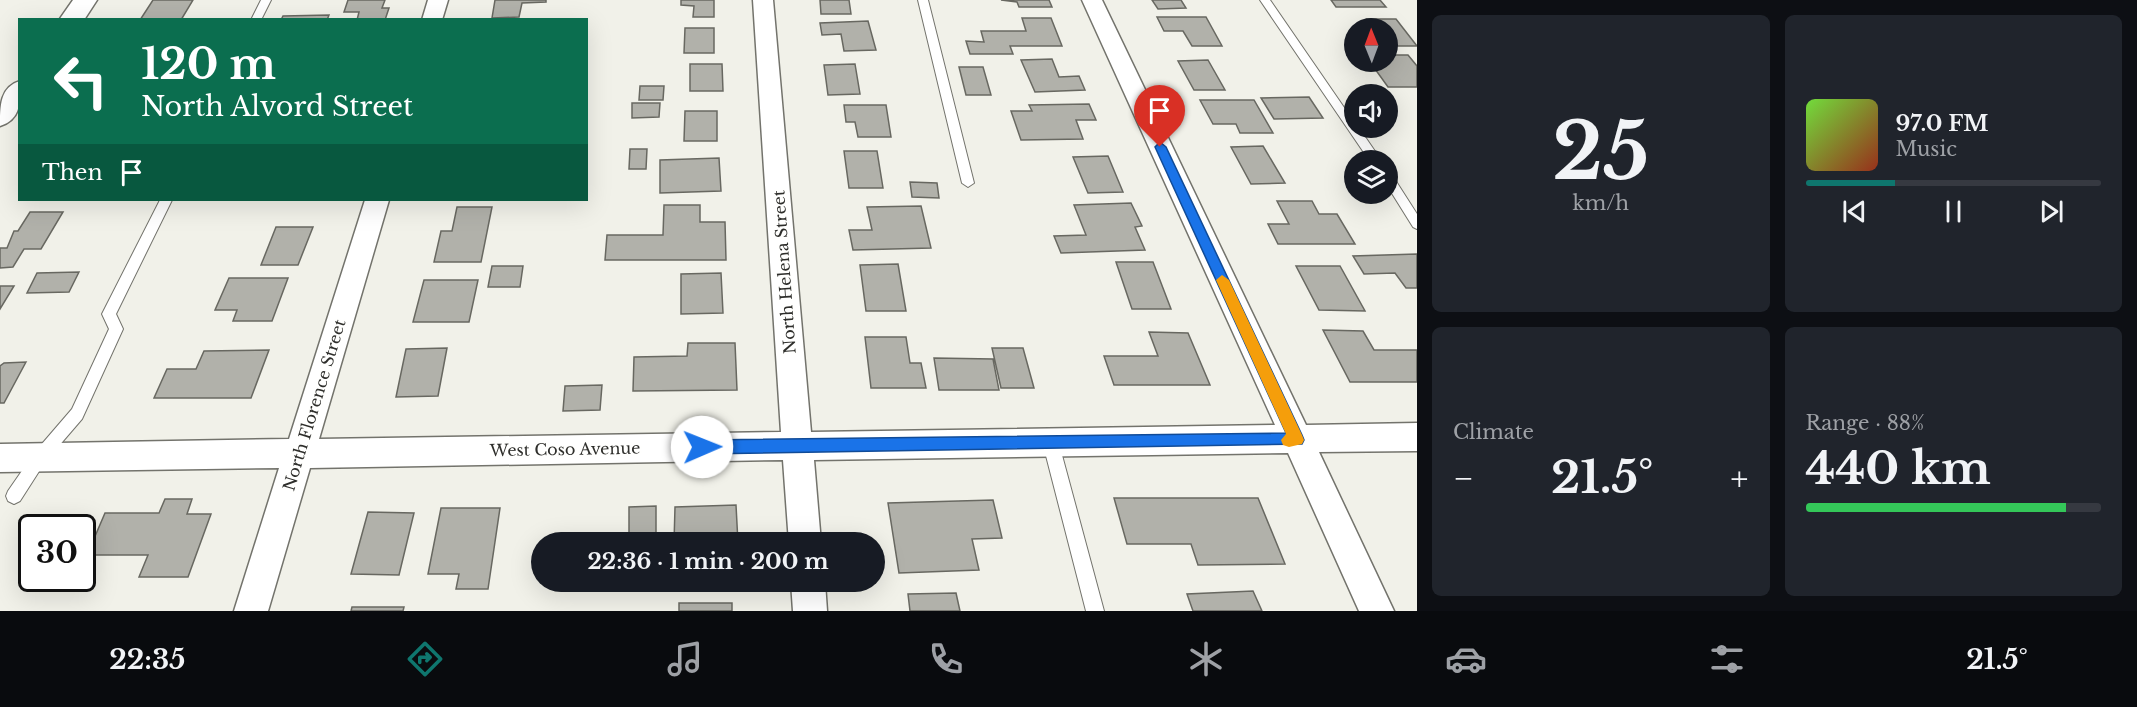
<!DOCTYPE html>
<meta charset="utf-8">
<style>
body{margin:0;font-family:"Libre Baskerville",serif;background:#20242c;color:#f1f3f6;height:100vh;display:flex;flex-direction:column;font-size:22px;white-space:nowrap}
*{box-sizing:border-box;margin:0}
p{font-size:20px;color:#9ea1a6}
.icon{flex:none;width:33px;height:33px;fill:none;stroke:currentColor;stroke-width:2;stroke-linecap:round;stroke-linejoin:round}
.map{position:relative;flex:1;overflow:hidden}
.side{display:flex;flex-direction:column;gap:15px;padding:15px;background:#0d0f14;width:720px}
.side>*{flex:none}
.top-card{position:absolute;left:18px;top:18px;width:570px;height:183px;border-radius:0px;box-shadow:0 6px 24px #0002;background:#0b6e4f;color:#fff;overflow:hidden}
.needle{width:39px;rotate:359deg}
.fabs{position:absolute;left:1344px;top:18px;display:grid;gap:12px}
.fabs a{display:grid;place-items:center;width:54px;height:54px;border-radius:50%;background:#171b24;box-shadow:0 6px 24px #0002;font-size:30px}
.speed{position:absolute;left:18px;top:514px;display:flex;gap:12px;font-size:30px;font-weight:700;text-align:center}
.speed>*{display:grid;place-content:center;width:78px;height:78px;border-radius:50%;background:#171b24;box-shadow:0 6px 24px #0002;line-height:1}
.speed .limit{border:3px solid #111;border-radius:9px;background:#fff;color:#111}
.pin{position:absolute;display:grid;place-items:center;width:51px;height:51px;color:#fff;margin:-62px -26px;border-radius:50% 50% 50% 0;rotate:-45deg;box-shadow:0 0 6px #0007}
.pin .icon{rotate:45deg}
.me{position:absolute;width:66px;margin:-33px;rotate:89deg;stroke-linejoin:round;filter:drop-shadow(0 0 4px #0008)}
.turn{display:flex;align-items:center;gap:21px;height:126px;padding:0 24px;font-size:27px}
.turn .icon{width:78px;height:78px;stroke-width:2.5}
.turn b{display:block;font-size:42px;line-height:51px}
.then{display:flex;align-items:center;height:57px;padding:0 24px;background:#0003;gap:12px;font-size:22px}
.big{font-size:45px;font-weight:800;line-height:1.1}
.side .widget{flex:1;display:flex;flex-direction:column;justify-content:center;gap:9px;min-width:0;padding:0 21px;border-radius:9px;background:#20242c}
.side .dial{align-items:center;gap:0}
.dial b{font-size:78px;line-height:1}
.song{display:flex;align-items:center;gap:18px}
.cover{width:72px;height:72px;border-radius:9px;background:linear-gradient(135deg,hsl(100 70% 55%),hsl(10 70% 35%))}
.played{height:6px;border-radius:3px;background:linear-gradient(90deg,#0f766e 30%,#363941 30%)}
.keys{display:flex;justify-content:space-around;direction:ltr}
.heat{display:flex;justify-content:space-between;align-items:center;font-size:33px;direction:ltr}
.charge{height:9px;border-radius:4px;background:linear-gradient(90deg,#34c759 88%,#363941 0)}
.side .tiles{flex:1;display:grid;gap:15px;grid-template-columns:repeat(2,1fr)}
.trip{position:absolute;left:531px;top:532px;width:354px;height:60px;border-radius:30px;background:#171b24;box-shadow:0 6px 24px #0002;font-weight:800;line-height:60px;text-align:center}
.tabs{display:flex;height:96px;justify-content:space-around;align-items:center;background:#090b0e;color:#9ea1a6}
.tabs .icon{width:42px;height:42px}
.tabs .on{color:#0f766e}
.tabs b{font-size:27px;color:#f1f3f6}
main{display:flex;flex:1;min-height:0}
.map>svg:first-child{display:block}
.building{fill:#b1b1aa;stroke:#686861;stroke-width:1.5}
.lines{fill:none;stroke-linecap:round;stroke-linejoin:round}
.lane-casing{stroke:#73736c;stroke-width:2}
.street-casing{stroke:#73736c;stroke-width:3}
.secondary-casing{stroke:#73736c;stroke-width:3}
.lane{fill:#fff;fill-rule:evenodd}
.street{fill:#fff;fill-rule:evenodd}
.secondary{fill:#fff;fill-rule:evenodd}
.route{fill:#1a73e8;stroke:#114b97;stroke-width:1.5}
.slow{fill:#f59e0b}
.labels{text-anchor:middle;stroke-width:4.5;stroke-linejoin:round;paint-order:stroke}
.street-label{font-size:16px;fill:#2e2e2b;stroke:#fffffe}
</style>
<main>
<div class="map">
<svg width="1417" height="611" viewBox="0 0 1417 611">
<rect width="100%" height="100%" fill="#f1f1e9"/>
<path class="building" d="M153 0H193L181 20H140Z
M348 0H385L382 8H389L385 20H357L359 12H344Z
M495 0H546V2L522 3 519 17 492 18Z
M681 0H714V17H693L694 6 681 5Z
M820 0H849L851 14H821Z
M1001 0H1049L1052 7H1019L1017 2Z
M1152 0H1181L1186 8 1158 9Z
M1331 0H1380L1386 7H1336Z
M329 15 327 20H281L283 16Z
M1157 17H1206L1222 46H1192L1183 31H1164Z
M1022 18H1051L1062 46H1010L1013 54H970L966 41 984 42 981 31H1026Z
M1367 19H1396L1417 46H1388V28H1374Z
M868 21 876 50 844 51 841 34 822 35 820 23Z
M685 28H714V53H684Z
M1388 55H1408L1417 66V87H1388L1370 62H1388Z
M1052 59 1059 77 1079 76 1085 90 1035 92 1021 60Z
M1208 60 1225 90H1194L1178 61Z
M690 64H722L723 91H690Z
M855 64 860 94 828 95 824 65Z
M959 67H983L991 95H966Z
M640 86H664L663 100H639Z
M1309 97 1323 118 1274 119 1261 98Z
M1200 100H1254L1273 133H1240L1236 124H1213Z
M632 103H660L659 117 632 118Z
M1089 104 1096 120H1076L1083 139 1021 140 1011 111H1032L1029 105Z
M844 105H886L891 137H858L855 122H846Z
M685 111H717V141H684Z
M1263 146 1285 183 1251 184 1231 147Z
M630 149H647L646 169H629Z
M844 151H877L883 188H849Z
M1108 156 1123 192 1088 193 1073 157Z
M719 158 721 191 660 193V160Z
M910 182 937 183 939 198 912 197Z
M1277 201H1312L1319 214H1337L1355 244H1278L1268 224H1289Z
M1131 203 1142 226 1135 227 1145 250 1061 253 1054 236 1086 235 1074 205Z
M664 205H700V222H725L726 260H605L607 235H663Z
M921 206 931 248 853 250 849 230H872L867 207Z
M457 207H492L481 262H434L441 231H452Z
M30 212H63L41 249H24L13 267 0 268V248H7L14 231H18Z
M276 227H313L298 265H261Z
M1417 254V288H1406L1395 273 1364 274 1353 256Z
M1116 262H1153L1171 309H1132Z
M898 264 906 311H866L860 265Z
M492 266H523L520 287H488Z
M1296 266H1340L1365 311 1319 310Z
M79 272 69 292 27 293 37 273Z
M721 273 723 313 681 314V274Z
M229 278H288L272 321H233L237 310H215Z
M424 280H478L469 322H413Z
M0 286H14L0 309Z
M1323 330 1363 331 1374 350H1417V382H1350Z
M1149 332 1188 333 1210 385H1114L1104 356H1158Z
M865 337H906L910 363H921L926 388H871Z
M688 343H735L737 390 633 391 634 357 687 356Z
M447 348 438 396 396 397 406 349Z
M992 348H1023L1034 388H1001Z
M269 350 251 398H154L167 369H196L204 351Z
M934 358 993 359 999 390H939Z
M26 362 4 403H0V366L4 363Z
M602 385 600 410 563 411 565 386Z
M1114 498H1258L1285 564 1198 565 1191 544H1127Z
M165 499H192L187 514H211L188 577H139L148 555H87L105 513H159Z
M993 500 1002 538 972 539 979 570 899 573 888 503Z
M736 505 738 543H674L675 507Z
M656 506V540H629V507Z
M441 508H500L488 589H456L459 574H428Z
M368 512 414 513 399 575 351 574Z
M1253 591 1262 611H1193L1187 594Z
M956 593 960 611H910L908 594Z
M679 603H732V611H679Z
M352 607H404L403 611H351Z"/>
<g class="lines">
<g class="lane-casing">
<path id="lane" d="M261 0H271L261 20H251Z
M918 0H928L974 183 968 187 962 183Z
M1260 0H1270L1354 122V128H1359L1381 160H1369Z
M1388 174 1392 175 1417 214V229L1413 227 1388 187Z
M160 200H172L116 314 123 329 82 419 45 462 20 501 14 504 8 501 6 496 8 491 35 452 72 409 109 329 102 314Z
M1051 437 1056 439 1059 444 1104 611H1086L1043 444 1046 439Z"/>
</g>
<g class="street-casing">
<path id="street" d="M428 0H448L442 20H422Z
M753 0H773L811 432 1275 425 1082 0H1102L1306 425 1417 423V451L1319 452 1394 611H1359L1288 453 814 460 821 543H789L783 460 310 468 268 611H234L279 468 0 472V444L289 439 365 200H389L319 439 781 432Z
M791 582H825L827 611H793Z"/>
</g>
<g class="secondary-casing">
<path id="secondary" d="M73 0H97L84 20H59Z
M20 81C20 101 22 119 0 126 0 106 0 87 20 81Z"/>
</g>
<use href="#lane" class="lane"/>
<use href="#street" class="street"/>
<use href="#secondary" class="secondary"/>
</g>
<path class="route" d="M1160 142 1166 147 1302 435 1304 440 1302 444 702 454 696 452 694 447 696 442 702 440 1286 433 1155 147Z"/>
<path class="slow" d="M1222 275 1229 280 1302 435 1304 440 1302 444 1289 447 1283 445 1281 440 1286 434 1216 280Z"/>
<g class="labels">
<g class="street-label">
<text transform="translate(784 272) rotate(-94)" y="6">North Helena Street</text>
<text transform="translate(314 405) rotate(-73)" y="6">North Florence Street</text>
<text transform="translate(565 449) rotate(-1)" y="6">West Coso Avenue</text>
</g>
</g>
</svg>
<div class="fabs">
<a><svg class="needle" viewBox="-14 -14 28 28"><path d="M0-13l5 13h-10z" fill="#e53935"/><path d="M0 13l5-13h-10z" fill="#9ea1a6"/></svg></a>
<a><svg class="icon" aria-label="sound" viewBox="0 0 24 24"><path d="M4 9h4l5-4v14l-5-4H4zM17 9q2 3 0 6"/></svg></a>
<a><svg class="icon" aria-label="layers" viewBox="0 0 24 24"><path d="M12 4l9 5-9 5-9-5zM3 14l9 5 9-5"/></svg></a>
</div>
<div class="speed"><div class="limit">30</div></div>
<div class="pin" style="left:1160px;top:147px;background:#d93025"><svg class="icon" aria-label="arrive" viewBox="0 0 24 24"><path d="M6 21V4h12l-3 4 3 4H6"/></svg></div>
<svg class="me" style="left:702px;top:447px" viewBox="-20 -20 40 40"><circle r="19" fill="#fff"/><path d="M0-13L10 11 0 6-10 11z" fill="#1a73e8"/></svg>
<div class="trip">22:36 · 1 min · 200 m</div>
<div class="top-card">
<div class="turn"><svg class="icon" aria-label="left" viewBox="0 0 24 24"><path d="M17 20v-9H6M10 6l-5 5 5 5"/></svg><div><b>120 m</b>North Alvord Street</div></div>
<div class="then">Then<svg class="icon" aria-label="arrive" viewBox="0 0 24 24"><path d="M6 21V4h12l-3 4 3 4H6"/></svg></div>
</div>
</div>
<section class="side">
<div class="tiles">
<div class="widget dial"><b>25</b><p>km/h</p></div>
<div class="widget">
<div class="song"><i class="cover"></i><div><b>97.0 FM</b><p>Music</p></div></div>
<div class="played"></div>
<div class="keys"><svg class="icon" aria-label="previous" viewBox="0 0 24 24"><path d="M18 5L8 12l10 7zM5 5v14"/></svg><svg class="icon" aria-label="pause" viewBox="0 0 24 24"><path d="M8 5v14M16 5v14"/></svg><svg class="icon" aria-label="next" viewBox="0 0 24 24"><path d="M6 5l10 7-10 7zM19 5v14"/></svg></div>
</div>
<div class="widget"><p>Climate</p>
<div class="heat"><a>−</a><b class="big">21.5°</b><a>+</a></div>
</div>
<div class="widget"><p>Range · 88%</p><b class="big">440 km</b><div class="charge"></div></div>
</div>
</section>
</main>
<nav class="tabs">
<b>22:35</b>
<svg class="icon on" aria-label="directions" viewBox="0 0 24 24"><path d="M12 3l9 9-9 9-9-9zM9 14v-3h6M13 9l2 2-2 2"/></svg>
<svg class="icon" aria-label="music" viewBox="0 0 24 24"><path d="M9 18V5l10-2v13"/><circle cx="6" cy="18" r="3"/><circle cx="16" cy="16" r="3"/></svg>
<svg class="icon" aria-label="phone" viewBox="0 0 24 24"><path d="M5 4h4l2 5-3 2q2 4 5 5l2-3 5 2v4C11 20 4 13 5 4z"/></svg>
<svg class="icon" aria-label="climate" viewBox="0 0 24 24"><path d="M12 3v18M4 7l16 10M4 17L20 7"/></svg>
<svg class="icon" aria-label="car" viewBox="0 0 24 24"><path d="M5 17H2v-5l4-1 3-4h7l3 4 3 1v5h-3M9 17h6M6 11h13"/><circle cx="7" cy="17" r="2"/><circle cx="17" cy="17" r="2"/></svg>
<svg class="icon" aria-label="filters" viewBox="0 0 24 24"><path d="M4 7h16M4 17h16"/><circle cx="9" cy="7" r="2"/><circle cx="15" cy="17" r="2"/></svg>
<b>21.5°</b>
</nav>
